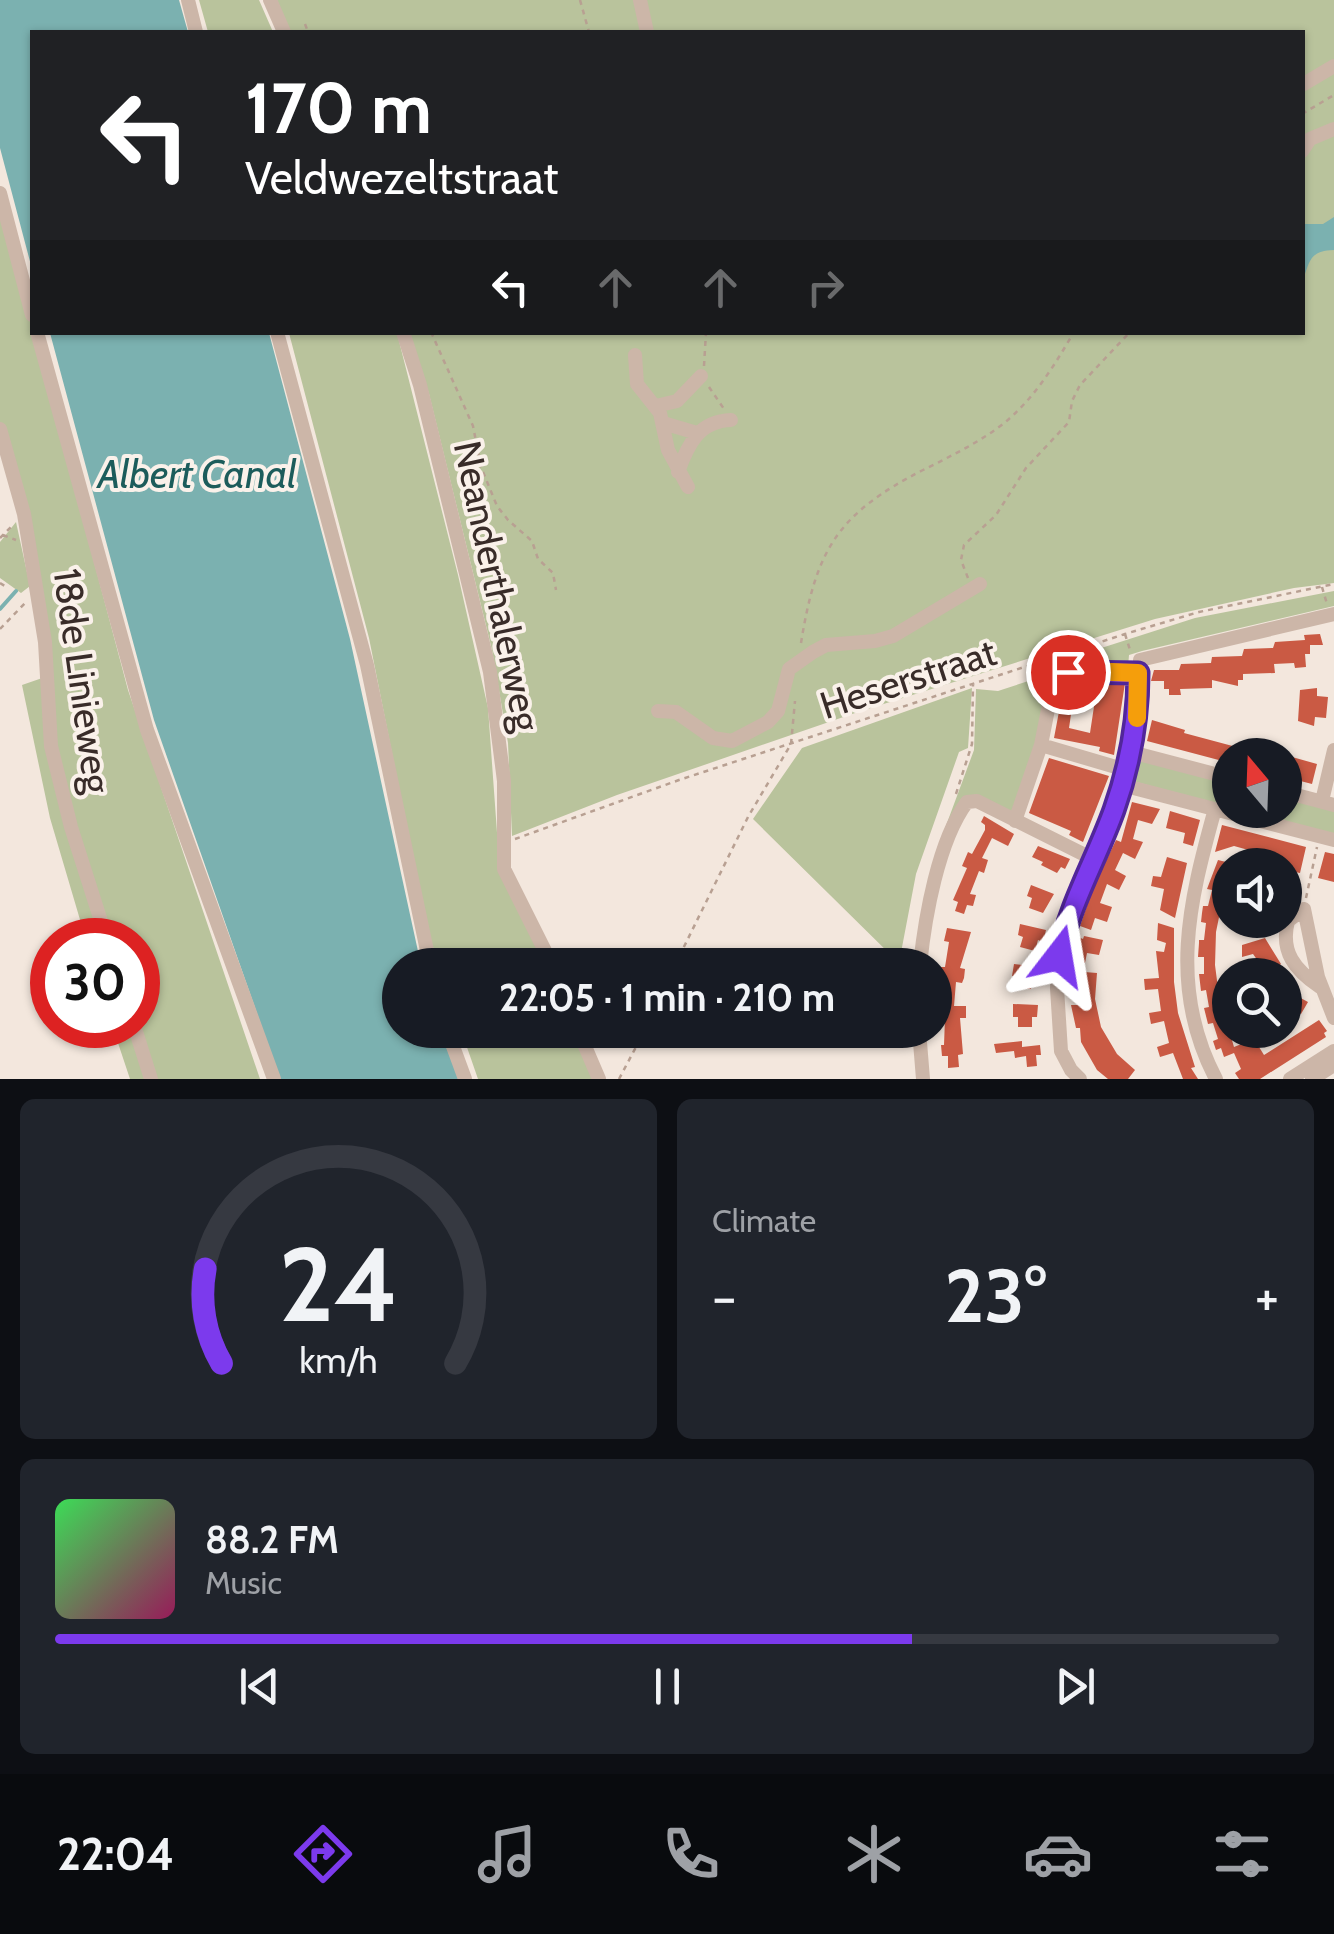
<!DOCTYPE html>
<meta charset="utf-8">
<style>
body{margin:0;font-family:Cabin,sans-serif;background:#20242c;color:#f1f3f6;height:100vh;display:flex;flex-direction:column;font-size:38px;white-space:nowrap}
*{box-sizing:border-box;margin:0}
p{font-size:32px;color:#9ea1a6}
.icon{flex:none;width:55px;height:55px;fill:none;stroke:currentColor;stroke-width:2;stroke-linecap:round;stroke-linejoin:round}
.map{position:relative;height:1079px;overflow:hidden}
.details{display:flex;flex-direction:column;gap:20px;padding:20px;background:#0d0f14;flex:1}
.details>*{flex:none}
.hud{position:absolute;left:30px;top:30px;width:1275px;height:305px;border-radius:0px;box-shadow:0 2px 8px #0004;background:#202124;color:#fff;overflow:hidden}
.needle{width:65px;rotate:341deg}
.controls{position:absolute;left:1212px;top:738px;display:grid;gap:20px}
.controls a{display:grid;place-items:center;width:90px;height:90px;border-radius:50%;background:#171b24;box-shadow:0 2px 8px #0004;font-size:50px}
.speed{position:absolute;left:30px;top:918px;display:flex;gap:20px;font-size:50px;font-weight:700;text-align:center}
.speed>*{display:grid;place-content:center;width:130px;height:130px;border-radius:50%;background:#171b24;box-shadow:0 2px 8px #0004;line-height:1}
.speed .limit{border:15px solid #d22;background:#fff;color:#111}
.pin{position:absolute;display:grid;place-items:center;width:85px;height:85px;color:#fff;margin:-42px;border:5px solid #fff;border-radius:50%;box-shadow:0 2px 10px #0007}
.me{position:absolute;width:110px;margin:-55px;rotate:14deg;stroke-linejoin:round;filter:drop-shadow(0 0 8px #0008)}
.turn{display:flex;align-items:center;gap:35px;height:210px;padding:0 50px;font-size:45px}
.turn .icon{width:130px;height:130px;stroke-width:2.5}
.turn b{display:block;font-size:70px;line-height:85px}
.lanes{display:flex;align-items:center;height:95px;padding:0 50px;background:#0003;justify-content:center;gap:50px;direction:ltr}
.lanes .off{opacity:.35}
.big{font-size:75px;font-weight:800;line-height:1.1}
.details .tile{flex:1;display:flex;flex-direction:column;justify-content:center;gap:15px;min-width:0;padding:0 35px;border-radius:15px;background:#20242c}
.details .dial{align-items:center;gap:0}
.dial svg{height:260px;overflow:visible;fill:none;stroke:#363941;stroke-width:7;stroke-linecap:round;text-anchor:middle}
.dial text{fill:#f1f3f6;stroke:none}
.song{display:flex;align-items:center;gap:30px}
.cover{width:120px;height:120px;border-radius:15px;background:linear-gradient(135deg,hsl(130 70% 55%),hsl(330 70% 35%))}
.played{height:10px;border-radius:5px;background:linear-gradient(90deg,#7c3aed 70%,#363941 70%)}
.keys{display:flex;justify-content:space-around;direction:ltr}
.heat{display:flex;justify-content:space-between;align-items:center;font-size:55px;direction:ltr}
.details .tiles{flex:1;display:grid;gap:20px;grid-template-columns:1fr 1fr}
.tile:last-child{grid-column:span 2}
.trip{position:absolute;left:382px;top:948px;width:570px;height:100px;border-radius:50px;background:#171b24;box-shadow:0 2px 8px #0004;font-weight:800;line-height:100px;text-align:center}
.tab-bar{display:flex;height:160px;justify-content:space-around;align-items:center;background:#090b0e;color:#9ea1a6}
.tab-bar .icon{width:70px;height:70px}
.tab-bar .selected{color:#7c3aed}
.tab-bar b{font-size:45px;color:#f1f3f6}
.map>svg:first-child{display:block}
.green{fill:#b9c39c}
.water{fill:#7bb1b0}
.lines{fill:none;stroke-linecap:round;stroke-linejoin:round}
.stream{stroke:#7bb1b0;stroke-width:4}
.building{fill:#ca5a44;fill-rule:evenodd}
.path{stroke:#b8a092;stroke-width:2.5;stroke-dasharray:5 5;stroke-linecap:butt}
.minor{stroke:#ccb6a8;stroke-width:14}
.route-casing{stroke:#51269a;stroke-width:25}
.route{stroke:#7c3aed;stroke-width:18}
.slow{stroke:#f59e0b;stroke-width:18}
.labels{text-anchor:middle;stroke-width:8;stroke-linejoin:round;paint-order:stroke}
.street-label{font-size:38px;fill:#392c29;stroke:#faf1ea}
.water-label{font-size:40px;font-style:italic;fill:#1c5c5b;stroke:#faf1ea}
</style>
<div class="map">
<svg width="1334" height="1079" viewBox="0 0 1334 1079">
<rect width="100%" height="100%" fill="#f3e7dd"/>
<path class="green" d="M199 0H259L273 32H208Z
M277 0H1334V583L1294 588 1155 619 858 712 617 795 512 836 508 743 492 650 429 394 409 333 1302 332V32H290Z
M0 207 128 690 260 1079H130L112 1025H138V940H86L50 818 22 685 51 675 36 572 0 447Z
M289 333H397L458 575 488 708 500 874 547 965H439L427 929 369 638Z
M16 522 30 586 21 593 0 578V542Z
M1334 591V606L1142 651 1129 655 1128 667 1083 666 1067 659 1195 618Z
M1050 674 1043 722 1015 813 962 804 917 965H913L923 903 937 850 974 750 976 689 998 691Z
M972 688 968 748 959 752 916 874 899 963 753 819 802 748Z
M1134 758 1230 782V808L1129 780Z
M1285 796 1334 809V835L1237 810H1285Z
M461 1030H573L593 1079H478Z"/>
<path class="water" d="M0 0H179L188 32H32V269L0 148Z
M1334 217V250C1310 251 1310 260 1303 280V224H1323Z
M50 333H269L350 639 421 965H400V1030H441L459 1079H280L154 720Z"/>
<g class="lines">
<path class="stream" d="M0 609 16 591"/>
</g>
<path class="building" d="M1320 634 1323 645H1310V654H1305L1306 667 1295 668 1294 663 1274 664 1275 673 1243 674V680H1238V686L1212 680V688L1180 689 1181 695H1169V689H1164V681H1151L1154 670H1179L1181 664 1211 663 1212 657 1242 656 1244 649 1273 648 1275 642 1305 640 1304 635Z
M1067 683 1105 686V683H1125L1114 755 1099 751 1100 747 1054 738 1064 685ZM1075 687 1086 699 1095 700 1090 733 1069 728Z
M1317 688V696L1328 697 1326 718 1315 717 1314 726 1298 721 1300 690Z
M1152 720 1185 730 1184 733 1255 752V755H1230V763L1147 741Z
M1285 755 1317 764 1312 784 1285 777Z
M1049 758 1109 776 1083 842 1069 835 1071 831 1029 813Z
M1132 802 1160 809 1152 824 1138 820 1133 839 1143 842 1135 859 1123 853 1115 870 1126 876 1119 890 1107 884 1100 903 1112 907 1107 922 1095 918 1091 930 1080 926 1093 888 1116 840 1121 842Z
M1170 811 1200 820 1193 846 1183 843 1185 833 1166 828Z
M984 816 1014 834 1008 846 992 838 982 858 988 860 984 873 979 871 970 894 976 895 973 906 967 905 964 914 955 911 958 902 953 900 967 868 962 866 968 852 972 854 985 830V825L981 822Z
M1222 825 1306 847 1300 873 1285 870V860L1234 846 1215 852Z
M1038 846 1070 859 1065 869 1061 867 1057 873 1041 865 1043 862 1032 857Z
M1325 852 1334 854V882L1318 878Z
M1167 857 1187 863 1175 918 1160 910 1164 889 1151 886 1153 876 1161 877Z
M1218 860 1230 863 1216 932 1215 965 1219 996 1234 1047 1254 1039 1264 1055 1319 1020 1327 1031 1324 1033 1326 1037 1260 1079H1239L1235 1073 1241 1069 1234 1053 1224 1057 1221 1048 1216 1050 1213 1041 1218 1039 1213 1023 1208 1024 1204 1008 1209 1007 1206 990 1201 991 1199 974H1204V957H1198L1199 943V940H1204L1206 923 1201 922 1202 913 1203 906H1208L1212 890 1207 889Z
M1031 885 1054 894 1043 913 1029 908 1032 898 1027 896Z
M1158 923 1174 928V982L1178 1013 1195 1067 1191 1068 1198 1079H1183L1173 1053 1160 1057 1157 1047 1169 1043 1164 1021 1151 1024 1149 1013 1161 1011 1158 989 1145 990 1144 979 1159 978 1156 951 1164 952 1166 943 1157 940Z
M1020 924 1046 930 1043 942 1038 940 1035 951 1020 947 1023 937 1018 935Z
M947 928 971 932 960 968 965 969 964 978 962 983 956 982 954 1006H966V1018H960L963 1054 958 1055 959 1067 948 1068V1056H942L941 1045H944L945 1018H940L945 981 940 976 941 967H945L949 942 944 941Z
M1084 936 1103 940 1099 955 1087 953 1085 963 1073 960 1078 937 1083 939Z
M1265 938 1281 964 1268 975 1253 954 1242 957V945Z
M1014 964 1040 967 1038 979 1033 978 1031 989 1016 987 1017 976H1012Z
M1072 971 1097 973 1095 999 1101 1027 1117 1054 1135 1070 1128 1079H1108L1097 1070 1081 1042 1080 1028H1076L1071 1005H1077L1078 995 1070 994Z
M1285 979 1299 987 1295 995 1308 1002 1301 1014 1288 1007 1285 1011Z
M1013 1004 1038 1005 1037 1017H1032V1027H1018V1017H1013Z
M1022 1041V1047L1040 1045 1041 1055H1036L1037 1066 1027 1067 1026 1056 1015 1058 1014 1051 996 1053 994 1044Z"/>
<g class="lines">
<path class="path" d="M580 0 589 32
M305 24 308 32
M1302 114 1334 95
M431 332 473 426 481 467 497 506 508 520 532 541 538 559 553 573 556 590
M704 366 706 332
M709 387 724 409
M3 535 16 540
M0 538 13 525
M968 578 961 560 964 545 996 515 1026 468 1069 422 1072 401 1080 385 1130 332
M0 583 8 588
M1322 587 1327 604
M0 629 27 601
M1125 634 1131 653
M801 643C816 550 837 514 923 470 951 456 978 443 1003 424 1034 399 1054 366 1074 332
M956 794 972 744 973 685
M515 839 679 780 1125 634 1199 612 1334 584
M1306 898 1317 847
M675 965 748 817 791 744 795 701
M619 1079 645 1030"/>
<path class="minor" d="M188 0 196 32
M270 0 284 32
M640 0 647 32
M1302 85 1334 66
M1302 151 1310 139 1334 129
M0 193 32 315
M37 332 147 730 274 1079
M277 332 367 665 430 965
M403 332 420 385 490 672 504 781V869L552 965
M635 355 637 384 660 413 668 450 688 487
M656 406 677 401 701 376
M663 423 697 433
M0 429 24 514 45 642 51 746 71 827 107 940
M678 472C688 444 699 421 731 420
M658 711 676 712 713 738 732 741 768 722 778 711 789 669 813 652 826 645 875 641 893 636 980 584
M1041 745 1126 770
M1131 752 1230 778
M1122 785 1334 840
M1285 792 1334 805
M1322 801 1334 750
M1215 809C1189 902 1168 988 1216 1079
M1015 821 1041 745 1054 679 1064 672 1139 673
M920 965C925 917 938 841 967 802L977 801 1093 859
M1320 987C1295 970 1280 952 1288 921L1304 909 1318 977 1334 1018
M134 1025 151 1079
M447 1030 465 1079
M578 1030 599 1079
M919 1030 923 1079
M1080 1079 1071 1070 1061 1051 1057 988 1059 956 1073 905 1113 812 1126 770 1138 712 1140 660 1334 614
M1290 1079 1334 1051
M1312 1079 1334 1065"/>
</g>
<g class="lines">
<g class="route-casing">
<path id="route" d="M1059 956C1070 903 1096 860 1114 810 1130 765 1138 720 1138 673L1068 672"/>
</g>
<use href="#route" class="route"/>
<path class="slow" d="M1111 672 1138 673 1137 718"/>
</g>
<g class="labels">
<g class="street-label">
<text transform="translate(497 586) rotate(78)" y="13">Neanderthalerweg</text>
<text transform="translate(908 679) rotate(-18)" y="13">Heserstraat</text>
<text transform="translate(82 681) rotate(82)" y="13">18de Linieweg</text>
</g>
<g class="water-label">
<text x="197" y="488">Albert Canal</text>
</g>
</g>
</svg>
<div class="controls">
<a><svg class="needle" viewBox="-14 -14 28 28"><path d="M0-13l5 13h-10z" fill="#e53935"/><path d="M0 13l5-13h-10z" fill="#9ea1a6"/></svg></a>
<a><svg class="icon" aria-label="sound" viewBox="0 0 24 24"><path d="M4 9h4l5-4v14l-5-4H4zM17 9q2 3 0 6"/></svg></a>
<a><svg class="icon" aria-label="search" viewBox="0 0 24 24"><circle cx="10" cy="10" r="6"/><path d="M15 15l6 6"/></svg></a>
</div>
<div class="speed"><div class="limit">30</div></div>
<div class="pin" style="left:1068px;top:672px;background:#d93025"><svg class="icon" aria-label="arrive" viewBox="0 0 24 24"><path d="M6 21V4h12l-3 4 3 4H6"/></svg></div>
<svg class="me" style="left:1059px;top:956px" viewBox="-20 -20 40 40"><path d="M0-17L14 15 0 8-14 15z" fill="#7c3aed" stroke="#fff" stroke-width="4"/></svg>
<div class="trip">22:05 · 1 min · 210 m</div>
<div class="hud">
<div class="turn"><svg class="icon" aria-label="left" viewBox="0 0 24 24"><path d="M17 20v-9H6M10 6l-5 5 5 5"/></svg><div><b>170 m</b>Veldwezeltstraat</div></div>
<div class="lanes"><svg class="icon" aria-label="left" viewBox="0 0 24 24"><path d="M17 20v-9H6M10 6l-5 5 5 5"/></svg><svg class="icon off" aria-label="ahead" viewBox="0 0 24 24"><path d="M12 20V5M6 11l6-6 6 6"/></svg><svg class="icon off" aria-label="ahead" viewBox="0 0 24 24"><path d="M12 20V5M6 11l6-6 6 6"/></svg><svg class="icon off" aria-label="right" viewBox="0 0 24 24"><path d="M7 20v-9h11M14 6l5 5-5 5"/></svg></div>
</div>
</div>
<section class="details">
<div class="tiles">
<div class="tile dial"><svg viewBox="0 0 100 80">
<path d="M14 69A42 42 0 1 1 86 69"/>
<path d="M14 69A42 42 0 0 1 9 40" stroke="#7c3aed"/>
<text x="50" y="56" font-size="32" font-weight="700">24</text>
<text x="50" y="72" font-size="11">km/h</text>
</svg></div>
<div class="tile"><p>Climate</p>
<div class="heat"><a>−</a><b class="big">23°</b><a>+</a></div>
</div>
<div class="tile">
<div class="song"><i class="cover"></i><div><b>88.2 FM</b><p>Music</p></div></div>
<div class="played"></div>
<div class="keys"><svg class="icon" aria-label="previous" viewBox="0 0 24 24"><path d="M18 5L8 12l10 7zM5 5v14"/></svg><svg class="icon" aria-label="pause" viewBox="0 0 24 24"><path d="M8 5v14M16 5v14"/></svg><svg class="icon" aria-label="next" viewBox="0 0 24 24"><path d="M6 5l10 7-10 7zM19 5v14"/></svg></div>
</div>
</div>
</section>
<nav class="tab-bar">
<b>22:04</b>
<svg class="icon selected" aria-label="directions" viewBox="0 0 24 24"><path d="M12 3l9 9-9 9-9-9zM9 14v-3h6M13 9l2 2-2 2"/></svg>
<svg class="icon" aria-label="music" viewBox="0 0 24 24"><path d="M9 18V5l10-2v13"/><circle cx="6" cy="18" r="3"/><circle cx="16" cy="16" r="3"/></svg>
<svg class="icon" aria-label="phone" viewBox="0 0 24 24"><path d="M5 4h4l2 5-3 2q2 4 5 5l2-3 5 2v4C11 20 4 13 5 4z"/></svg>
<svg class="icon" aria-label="climate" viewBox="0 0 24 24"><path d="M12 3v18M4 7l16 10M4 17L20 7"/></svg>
<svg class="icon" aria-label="car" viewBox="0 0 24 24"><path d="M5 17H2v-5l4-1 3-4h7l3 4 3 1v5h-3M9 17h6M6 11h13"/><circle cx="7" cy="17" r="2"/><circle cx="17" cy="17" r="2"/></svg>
<svg class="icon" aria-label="filters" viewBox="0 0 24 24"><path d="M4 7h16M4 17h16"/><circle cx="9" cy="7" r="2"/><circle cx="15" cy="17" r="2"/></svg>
</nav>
